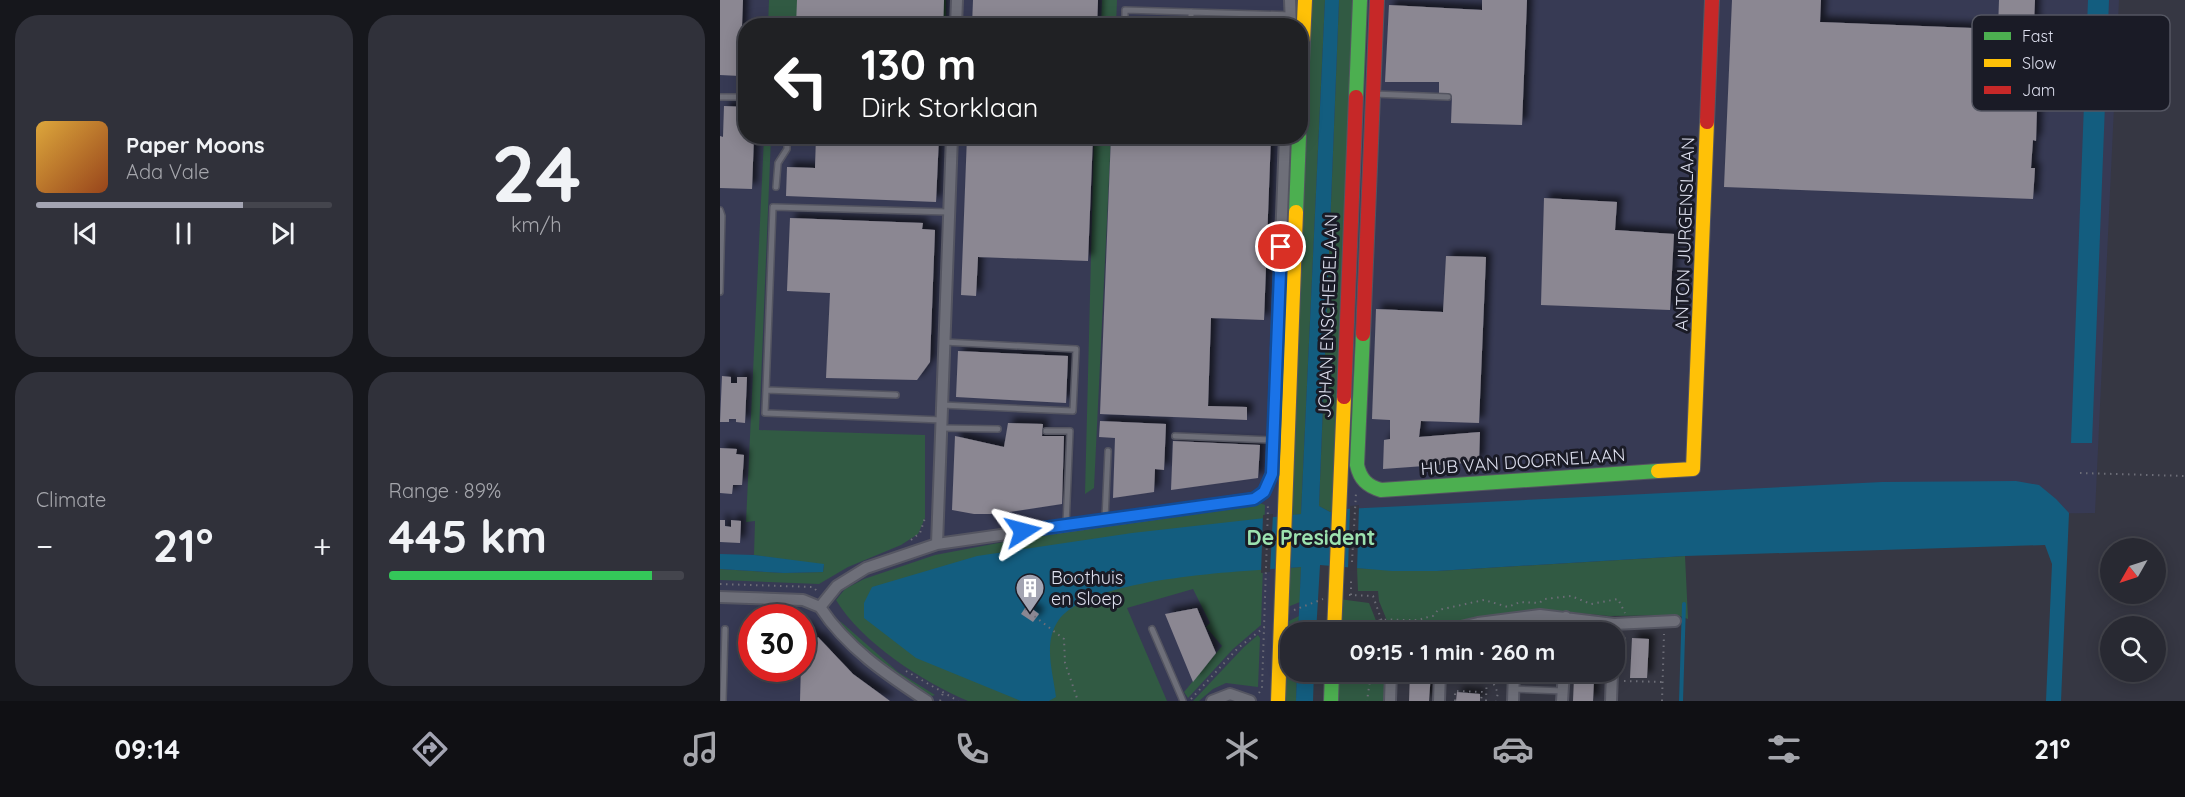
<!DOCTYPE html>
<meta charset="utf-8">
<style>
body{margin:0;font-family:Quicksand,sans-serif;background:#30313a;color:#f1f3f6;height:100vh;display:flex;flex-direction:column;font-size:22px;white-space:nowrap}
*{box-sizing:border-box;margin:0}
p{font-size:20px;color:#a5a6ac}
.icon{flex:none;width:33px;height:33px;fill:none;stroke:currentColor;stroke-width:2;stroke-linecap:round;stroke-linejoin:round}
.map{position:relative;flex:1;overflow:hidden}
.details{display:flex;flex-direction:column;gap:15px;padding:15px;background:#16171c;width:720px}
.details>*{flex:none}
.guide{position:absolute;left:18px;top:18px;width:570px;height:126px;border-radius:24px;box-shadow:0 3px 15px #0003,0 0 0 2px #44454d;background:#202124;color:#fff;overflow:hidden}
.needle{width:39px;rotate:231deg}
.buttons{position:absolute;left:1380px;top:538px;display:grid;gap:12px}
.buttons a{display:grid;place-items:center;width:66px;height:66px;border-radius:50%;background:#282932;box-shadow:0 3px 15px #0003,0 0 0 2px #44454d;font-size:30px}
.speed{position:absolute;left:18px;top:604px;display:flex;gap:12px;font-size:30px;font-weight:700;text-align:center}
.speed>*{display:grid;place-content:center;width:78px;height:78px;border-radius:50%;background:#282932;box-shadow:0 3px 15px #0003,0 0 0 2px #44454d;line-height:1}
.speed .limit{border:9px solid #d22;background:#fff;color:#111}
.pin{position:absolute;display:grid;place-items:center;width:51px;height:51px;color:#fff;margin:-26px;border:3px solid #fff;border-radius:50%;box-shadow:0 2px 6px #0007}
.me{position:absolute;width:66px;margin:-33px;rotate:81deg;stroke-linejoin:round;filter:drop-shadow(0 0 4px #0008)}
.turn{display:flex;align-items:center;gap:21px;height:126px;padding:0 24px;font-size:27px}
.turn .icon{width:78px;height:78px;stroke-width:2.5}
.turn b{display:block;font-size:42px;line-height:51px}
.big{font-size:45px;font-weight:800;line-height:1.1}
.details .tile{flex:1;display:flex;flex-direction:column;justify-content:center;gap:9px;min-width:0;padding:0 21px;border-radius:24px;background:#30313a}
.details .dial{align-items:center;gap:0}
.dial b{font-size:78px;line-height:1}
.song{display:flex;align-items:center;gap:18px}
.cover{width:72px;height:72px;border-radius:9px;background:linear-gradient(135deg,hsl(40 70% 55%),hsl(20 70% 35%))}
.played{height:6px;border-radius:3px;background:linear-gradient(90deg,#a3a4b2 70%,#44454d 70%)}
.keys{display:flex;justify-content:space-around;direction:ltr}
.heat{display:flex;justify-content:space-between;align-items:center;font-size:33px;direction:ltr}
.charge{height:9px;border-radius:4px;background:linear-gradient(90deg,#34c759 89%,#44454d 0)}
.details .tiles{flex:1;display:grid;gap:15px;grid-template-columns:repeat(2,1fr)}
.trip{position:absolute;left:560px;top:622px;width:345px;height:60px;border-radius:24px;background:#282932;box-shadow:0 3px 15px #0003,0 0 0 2px #44454d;font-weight:800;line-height:60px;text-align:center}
.menu{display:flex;height:96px;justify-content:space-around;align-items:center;background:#101014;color:#a5a6ac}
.menu .icon{width:42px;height:42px}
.menu .active{color:#a3a4b2}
.menu b{font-size:27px;color:#f1f3f6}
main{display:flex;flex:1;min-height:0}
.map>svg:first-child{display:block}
.built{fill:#373a54;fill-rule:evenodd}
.green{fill:#315a43}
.water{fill:#135d7f}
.pier{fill:#363743}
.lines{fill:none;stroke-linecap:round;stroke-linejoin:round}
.stream{stroke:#135d7f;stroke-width:4}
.building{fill:#8b8792;filter:url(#shadow)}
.lane-casing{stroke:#545561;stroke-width:8}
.street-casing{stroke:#545561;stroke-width:14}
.fast-casing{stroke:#545561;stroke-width:16}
.slow-casing{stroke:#545561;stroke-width:16}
.jam-casing{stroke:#545561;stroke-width:16}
.path{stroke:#6c6d77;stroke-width:2;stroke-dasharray:1.5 4.5;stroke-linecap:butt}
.lane{stroke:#6e6f79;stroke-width:5}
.street{stroke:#6e6f79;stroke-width:10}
.fast{stroke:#4caf50;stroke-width:14}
.slow{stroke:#ffc107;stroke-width:14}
.jam{stroke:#c62828;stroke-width:14}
.route-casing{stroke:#114b97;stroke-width:15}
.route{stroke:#1a73e8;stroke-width:10}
.labels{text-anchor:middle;stroke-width:6;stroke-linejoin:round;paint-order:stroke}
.street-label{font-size:18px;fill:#dddfee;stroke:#1a1b26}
.poi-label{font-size:18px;fill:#dddfee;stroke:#1a1b26;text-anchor:start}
.quarter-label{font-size:21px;font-weight:bold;fill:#9ce2af;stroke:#1a1b26}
.key{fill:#1a1b26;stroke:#545662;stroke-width:1.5}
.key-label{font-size:16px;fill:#dddfee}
</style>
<main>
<section class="details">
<div class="tiles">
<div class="tile">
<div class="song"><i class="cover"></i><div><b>Paper Moons</b><p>Ada Vale</p></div></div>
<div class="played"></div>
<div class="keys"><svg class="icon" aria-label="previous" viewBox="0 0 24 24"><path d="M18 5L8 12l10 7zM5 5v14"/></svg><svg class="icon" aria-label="pause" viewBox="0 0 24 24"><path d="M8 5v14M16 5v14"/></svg><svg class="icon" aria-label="next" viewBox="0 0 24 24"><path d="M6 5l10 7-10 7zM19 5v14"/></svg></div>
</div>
<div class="tile dial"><b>24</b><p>km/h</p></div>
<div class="tile"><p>Climate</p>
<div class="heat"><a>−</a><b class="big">21°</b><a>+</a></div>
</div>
<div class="tile"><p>Range · 89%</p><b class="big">445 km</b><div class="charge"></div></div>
</div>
</section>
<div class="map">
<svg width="1465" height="701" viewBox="0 0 1465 701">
<defs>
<filter id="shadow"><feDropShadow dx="5.5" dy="-5.5" stdDeviation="3" flood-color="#0009"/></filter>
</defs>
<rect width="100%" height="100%" fill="#363743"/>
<path class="built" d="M0 0H1399L1375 513 793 520 591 536 587 633H570V672H586L585 701H0ZM26 26H580V136H26ZM32 618H82V669H32Z"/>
<path class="green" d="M49 0H226V25L48 26Z
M382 0H397L396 25H381Z
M590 0H605L581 514 570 516Z
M619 0H636L612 512H610L599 506Z
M44 137H51L39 430 205 435V518L198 534 181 545 128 567 99 584 0 580V569L64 573 103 572 104 565 34 555 35 521 26 522Z
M374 137H391L374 488 365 494Z
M540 503 545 505 541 625 513 649 468 698 464 692 502 646 486 627 490 623 473 589 407 608 447 701H248C203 682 142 643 116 600L125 589 144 579 215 555 363 527Z
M965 556 968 619 957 615 889 616 839 611 748 619 694 633H672L659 601 658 591H638L637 568 717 571Z
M581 567 580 602 565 608 568 568Z
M619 599 649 603 661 633H618Z
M579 616 578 633H570V672H577L576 701H561L565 623Z
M120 621 178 672 215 695 212 696C181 677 138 653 120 621Z
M538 635 540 638 538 687 506 683 493 689 479 701H473L524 647Z
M617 672H667L666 701H616Z"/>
<path class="water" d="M605 0H619L599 506 610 512 625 509 1162 482 1296 481 1319 485 1336 499 1349 513 1341 701H1326L1332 564 1325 545 965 556 717 571H672L600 565 596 633H578L581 567C529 571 368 576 338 621 323 643 333 672 336 697L329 701H301L196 658 144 618V603L152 587 257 556 412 533 581 514Z
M1368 0H1389L1372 443H1351Z
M0 554 34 555 104 564 103 572 64 573 0 569Z
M577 672H594L593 701H576Z"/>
<path class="pier" d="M639 505 637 571 628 570 630 506Z
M553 514 550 572 541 573 543 515Z"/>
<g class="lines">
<path class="stream" d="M961 701 964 604"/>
</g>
<path class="building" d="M0 0H23L20 76 0 75Z
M77 0H224L223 26H76Z
M253 0H378L377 26H252Z
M762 0H807L802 125 731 123 732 96 719 95V82H665L669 5 762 10Z
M1012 0H1101L1100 22 1278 29 1279 0H1315L1314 22H1317L1316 50H1319L1318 80H1315L1314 108H1317L1316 141 1313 140 1311 168H1315L1313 199 1004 187Z
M4 106 26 107V136H34L32 189 0 188V136L3 137Z
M96 136H219L216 202 66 196 67 167 95 168Z
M247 136H373L368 261 258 257 256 296 241 295Z
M391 136H551L544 320 491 318 488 406 527 407V420L380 414Z
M824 198 897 202 895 230 954 234 950 310 821 305Z
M70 218 203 223 202 229 215 230 210 362 197 380 106 378 110 293 67 291Z
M726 256 766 257 759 423 701 421 699 437 760 432 759 462 663 469 664 440 670 439V420L652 419 656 309 723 312Z
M238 351 348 356 346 403 236 397Z
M2 376 11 377V383H17V377H27L25 423 16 422V419H9V422H0Z
M380 421 446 424 444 470 435 469 434 492 393 498 395 438 379 437Z
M288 423 323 424 322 436H344L342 504 276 514H254L232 510 235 436 284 447Z
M453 441 540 445 538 478 451 490Z
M0 448 17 449 16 454 24 455 22 485H13L12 494 0 493Z
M0 520H5V526L11 527V520L21 521 20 543 0 542Z
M307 605 319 614 313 622 301 614Z
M477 608 496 653 473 682 445 614Z
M85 626 96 639 98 637 133 674 170 701H80L82 628Z
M912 638 929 639 927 678H910Z
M690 672H711L709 701H689Z
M729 672H761V683L729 681Z
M854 678 874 679 873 701H853Z
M737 692 760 694V701H736Z"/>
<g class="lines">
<g class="lane-casing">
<path id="lane" d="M405 26V10L571 15
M471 26V12
M654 94 728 97
M0 97H26
M56 187 58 163 67 149V136
M0 210 2 216 0 292
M46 390 176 395
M222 405 353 411 356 349 224 342
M222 420 45 413 46 390 53 207 229 212
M221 428 278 429
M326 431H350L346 525
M455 436 553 440
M385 519 388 451
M432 629 463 701
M793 689 843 691
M3 701 5 629"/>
</g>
<g class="street-casing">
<path id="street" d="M570 0 571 26
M236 26 237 0
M217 544 232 136
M0 597 83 600 100 607
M100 607 117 586 146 568 217 544 534 499 544 492 552 474 565 136
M100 607C127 648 166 674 207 701
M715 633 758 623 820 615 894 624 955 621
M795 633 796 620
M845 633 846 617
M492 701 510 694 530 701
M670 701 671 672
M719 701 720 672
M793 701 794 672
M842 701 844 672
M891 701 892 672"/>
</g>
<g class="fast-casing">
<path id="fast" d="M636 97 640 0
M576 212 579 136
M643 334 637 465C640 479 647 486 661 490L938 471
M611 701 612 672"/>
</g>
<g class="slow-casing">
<path id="slow" d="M580 104 585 0
M938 471 973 469 987 122
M614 633 624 397
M558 701 576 212"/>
</g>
<g class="jam-casing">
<path id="jam" d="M987 122 992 0
M643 334 657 0
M624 397 636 97"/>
</g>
<path class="path" d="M1360 473 1465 476
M191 540 200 533 205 518
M632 562 636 493
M0 584 93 587 97 591
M629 595 653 596 666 633
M631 595V580
M305 609 344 639 345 663 358 701
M574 610 603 599
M716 622 713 616 718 610 764 600 788 607 800 602 819 603 825 599 851 596 871 604 898 599 905 613
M639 633C652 614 676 621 694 620 701 620 706 617 713 616
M903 669 905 636
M186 671 238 701
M646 672 650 680 647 701
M776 672 774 685 778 693 776 701
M904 681 943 682
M539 693 542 688 548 508 547 502
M471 699 518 648 546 626
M220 701 223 693
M735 701V691L762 692 761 701
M766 701 767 672
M942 701 944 634"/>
<use href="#lane" class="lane"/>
<use href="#street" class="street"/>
<use href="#fast" class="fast"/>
<use href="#slow" class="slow"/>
<use href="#jam" class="jam"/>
</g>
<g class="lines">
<g class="route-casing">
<path id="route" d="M303 531 534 499 544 492 552 474 561 247"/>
</g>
<use href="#route" class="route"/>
</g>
<defs>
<g id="building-pin" transform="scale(1.5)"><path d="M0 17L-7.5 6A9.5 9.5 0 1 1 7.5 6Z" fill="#a3a4b2" stroke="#1a1b26"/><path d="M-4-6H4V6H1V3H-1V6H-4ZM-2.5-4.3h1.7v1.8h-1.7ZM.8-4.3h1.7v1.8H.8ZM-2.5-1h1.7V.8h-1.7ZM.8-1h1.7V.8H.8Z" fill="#fff"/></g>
</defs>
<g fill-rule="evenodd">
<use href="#building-pin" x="310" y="588"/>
</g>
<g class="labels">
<g class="street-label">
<text transform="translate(965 234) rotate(-88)" y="6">ANTON JURGENSLAAN</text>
<text transform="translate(608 316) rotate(-88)" y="6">JOHAN ENSCHEDELAAN</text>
<text transform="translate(803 462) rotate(-4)" y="6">HUB VAN DOORNELAAN</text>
</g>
<g class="poi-label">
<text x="331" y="584">Boothuis<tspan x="331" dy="21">en Sloep</tspan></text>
</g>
<g class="quarter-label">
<text x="591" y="545">De President</text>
</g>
</g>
<rect x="1252" y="15" width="198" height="96" rx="9" class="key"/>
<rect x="1264" y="32" width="27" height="8" fill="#4caf50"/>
<rect x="1264" y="59" width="27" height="8" fill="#ffc107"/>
<rect x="1264" y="86" width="27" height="8" fill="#c62828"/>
<g class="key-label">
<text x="1302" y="42">Fast</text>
<text x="1302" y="69">Slow</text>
<text x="1302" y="96">Jam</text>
</g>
</svg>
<div class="buttons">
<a><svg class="needle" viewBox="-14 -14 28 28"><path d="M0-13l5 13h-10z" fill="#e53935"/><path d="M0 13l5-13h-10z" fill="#a5a6ac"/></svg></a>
<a><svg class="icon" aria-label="search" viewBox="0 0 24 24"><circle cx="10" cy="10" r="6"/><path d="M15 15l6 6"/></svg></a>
</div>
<div class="speed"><div class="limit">30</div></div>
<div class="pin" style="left:561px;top:247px;background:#d93025"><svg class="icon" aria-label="arrive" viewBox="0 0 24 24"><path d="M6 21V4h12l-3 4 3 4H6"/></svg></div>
<svg class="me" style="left:303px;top:531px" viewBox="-20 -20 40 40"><path d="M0-17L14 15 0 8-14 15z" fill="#1a73e8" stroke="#fff" stroke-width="4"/></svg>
<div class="trip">09:15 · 1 min · 260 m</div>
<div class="guide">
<div class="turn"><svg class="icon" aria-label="left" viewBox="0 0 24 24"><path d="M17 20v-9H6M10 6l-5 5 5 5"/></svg><div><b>130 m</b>Dirk Storklaan</div></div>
</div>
</div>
</main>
<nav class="menu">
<b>09:14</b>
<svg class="icon active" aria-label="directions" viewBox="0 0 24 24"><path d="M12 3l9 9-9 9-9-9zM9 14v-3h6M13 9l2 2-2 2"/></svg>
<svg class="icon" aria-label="music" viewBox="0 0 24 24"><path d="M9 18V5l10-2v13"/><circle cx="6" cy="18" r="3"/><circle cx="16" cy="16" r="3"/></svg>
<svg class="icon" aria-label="phone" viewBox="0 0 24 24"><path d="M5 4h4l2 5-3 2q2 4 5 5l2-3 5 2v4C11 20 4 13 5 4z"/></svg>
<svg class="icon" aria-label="climate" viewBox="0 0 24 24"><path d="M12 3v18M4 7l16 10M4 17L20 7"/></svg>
<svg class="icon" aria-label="car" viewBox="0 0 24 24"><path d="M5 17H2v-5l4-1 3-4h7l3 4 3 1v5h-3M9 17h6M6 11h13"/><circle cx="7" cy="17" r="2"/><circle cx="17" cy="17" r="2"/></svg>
<svg class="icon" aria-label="filters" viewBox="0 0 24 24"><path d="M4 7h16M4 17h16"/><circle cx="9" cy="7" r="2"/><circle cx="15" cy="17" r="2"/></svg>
<b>21°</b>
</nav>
